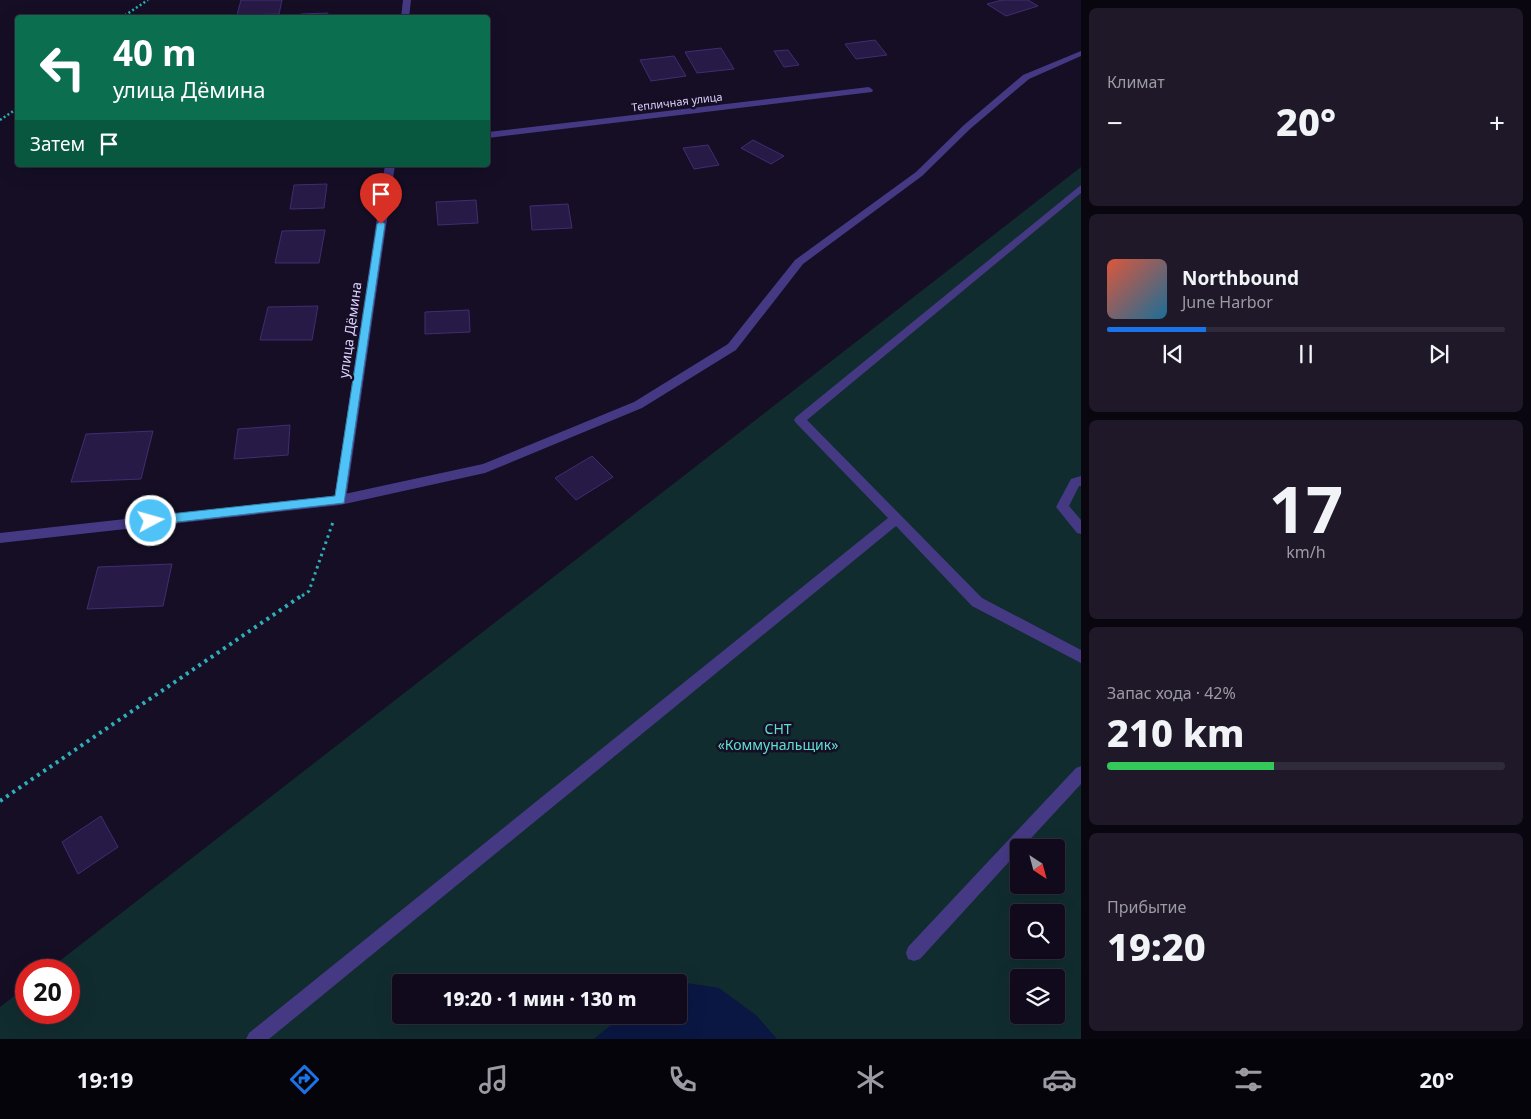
<!DOCTYPE html>
<html lang="ru">
<meta charset="utf-8">
<style>
body{margin:0;font-family:"Noto Sans",sans-serif;background:#1e1829;color:#f1f3f6;height:100vh;display:flex;flex-direction:column;font-size:19px;white-space:nowrap}
*{box-sizing:border-box;margin:0}
p{font-size:16px;color:#9c9aa3}
.icon{flex:none;width:28px;height:28px;fill:none;stroke:currentColor;stroke-width:2;stroke-linecap:round;stroke-linejoin:round}
.map{position:relative;flex:1;overflow:hidden}
.drawer{display:flex;flex-direction:column;gap:8px;padding:8px;background:#09060f;width:450px}
.drawer>*{flex:none}
.top-card{position:absolute;left:15px;top:15px;width:475px;height:152px;border-radius:5px;box-shadow:0 5px 20px #0002,0 0 0 1px #302b3b;background:#0b6e4f;color:#fff;overflow:hidden}
.needle{width:32px;rotate:144deg}
.tools{position:absolute;left:1010px;top:839px;display:grid;gap:10px}
.tools a{display:grid;place-items:center;width:55px;height:55px;border-radius:5px;background:#100a1c;box-shadow:0 5px 20px #0002,0 0 0 1px #302b3b;font-size:25px}
.speed{position:absolute;left:15px;top:959px;display:flex;gap:10px;font-size:25px;font-weight:700;text-align:center}
.speed>*{display:grid;place-content:center;width:65px;height:65px;border-radius:50%;background:#100a1c;box-shadow:0 5px 20px #0002,0 0 0 1px #302b3b;line-height:1}
.speed .limit{border:8px solid #d22;background:#fff;color:#111}
.pin{position:absolute;display:grid;place-items:center;width:42px;height:42px;color:#fff;margin:-51px -21px;border-radius:50% 50% 50% 0;rotate:-45deg;box-shadow:0 0 5px #0007}
.pin .icon{rotate:45deg}
.me{position:absolute;width:55px;margin:-28px;rotate:84deg;stroke-linejoin:round;filter:drop-shadow(0 0 4px #0008)}
.turn{display:flex;align-items:center;gap:18px;height:105px;padding:0 15px;font-size:22px}
.turn .icon{width:65px;height:65px;stroke-width:2.5}
.turn b{display:block;font-size:35px;line-height:42px}
.then{display:flex;align-items:center;height:48px;padding:0 15px;background:#0003;gap:10px;font-size:19px}
.big{font-size:38px;font-weight:800;line-height:1.1}
.drawer .widget{flex:1;display:flex;flex-direction:column;justify-content:center;gap:8px;min-width:0;padding:0 18px;border-radius:8px;background:#1e1829}
.drawer .dial{align-items:center;gap:0}
.dial b{font-size:65px;line-height:1}
.song{display:flex;align-items:center;gap:15px}
.cover{width:60px;height:60px;border-radius:8px;background:linear-gradient(135deg,hsl(10 70% 55%),hsl(200 70% 35%))}
.played{height:5px;border-radius:2px;background:linear-gradient(90deg,#1a73e8 25%,#302b3b 25%)}
.keys{display:flex;justify-content:space-around;direction:ltr}
.heat{display:flex;justify-content:space-between;align-items:center;font-size:28px;direction:ltr}
.charge{height:8px;border-radius:4px;background:linear-gradient(90deg,#34c759 42%,#302b3b 0)}
.trip{position:absolute;left:392px;top:974px;width:295px;height:50px;border-radius:5px;background:#100a1c;box-shadow:0 5px 20px #0002,0 0 0 1px #302b3b;font-weight:800;line-height:50px;text-align:center}
.tab-bar{display:flex;height:80px;justify-content:space-around;align-items:center;background:#06040b;color:#9c9aa3}
.tab-bar .icon{width:35px;height:35px}
.tab-bar .selected{color:#1a73e8}
.tab-bar b{font-size:22px;color:#f1f3f6}
main{display:flex;flex:1;min-height:0}
.map>svg:first-child{display:block}
.green{fill:#112c2f;fill-rule:evenodd}
.water{fill:#0a1743}
.building{fill:#281a46;stroke:#422c72}
.lines{fill:none;stroke-linecap:round;stroke-linejoin:round}
.path-far2{stroke:#2eafb7;stroke-width:2.5;stroke-dasharray:2 2.5;stroke-linecap:butt}
.path-far1{stroke:#2eafb7;stroke-width:3;stroke-dasharray:2.5 4;stroke-linecap:butt}
.path{stroke:#2eafb7;stroke-width:4;stroke-dasharray:3 4.5;stroke-linecap:butt}
.lane{fill:#453984;fill-rule:evenodd}
.street{fill:#453984;fill-rule:evenodd}
.route{fill:#4fc3f7;stroke:#337fa1}
.labels{text-anchor:middle;stroke-width:5;stroke-linejoin:round;paint-order:stroke}
.far-street-label{font-size:11px;fill:#ddd2ff;stroke:#150e25}
.street-label{font-size:14px;fill:#ddd2ff;stroke:#150e25}
.park-label{font-size:14px;fill:#5de0cf;stroke:#150e25}
</style>
<main>
<div class="map">
<svg width="1081" height="1039" viewBox="0 0 1081 1039">
<rect width="100%" height="100%" fill="#150e25"/>
<path class="green" d="M1081 167V1039H0V1007L26 987V1012H69V970H48ZM1019 848H1056V885H1019ZM1019 912H1056V950H1019ZM1019 978H1056V1015H1019ZM401 982H679V1015H401Z"/>
<path class="water" d="M687 983 719 988 756 1015 777 1039H594L623 1015H679V986Z"/>
<path class="building" d="M241 0H282L279 14 237 15Z
M1002 0H1028L1038 6 1006 16 987 4Z
M328 13 327 18H301V14Z
M875 40 887 55 856 59 845 44Z
M721 48 734 69 697 73 685 52Z
M788 50 799 65 784 67 774 51Z
M674 56 686 76 651 81 640 60Z
M753 140 784 156 771 164 741 148Z
M708 145 719 165 694 169 683 148Z
M327 184 324 208 290 209 294 185Z
M476 200 478 223 438 225 436 202Z
M568 204 572 228 532 230 530 206Z
M325 230 319 263H275L282 231Z
M318 306 312 340H260L268 307Z
M469 310 470 332 425 334V312Z
M290 425 288 455 234 459 238 429Z
M153 431 141 479 71 482 86 434Z
M592 456 613 477 576 500 555 478Z
M172 564 163 606 87 609 98 567Z
M101 816 118 847 78 874 62 842Z"/>
<g class="lines">
<path class="path-far2" d="M121 18 148 0
M0 120 18 108"/>
<path class="path-far1" d="M302 596 309 591 333 522"/>
<path class="path" d="M0 801 304 594"/>
<path class="lane" d="M1081 51V56L1029 79 970 129 922 176 803 264 736 350 642 408 485 473 340 505 0 543V533L340 495 483 464 634 402 728 344 795 260 916 172 964 125 1023 75Z
M1081 185V193L807 420 982 598 1081 650V663L972 606 896 526 269 1039H246L249 1033 888 518 796 423 794 420 796 417Z
M1081 476V486H1079L1069 506 1081 520V534L1077 533 1056 507 1071 479Z
M1081 766V784L1022 848H1019V851L920 959 914 961 908 959 906 953 908 947 1076 768Z"/>
<path class="street" d="M403 0H411L409 18H401Z
M869 87 873 90 872 92 488 138V132Z
M385 165H395L346 500 344 503H336L334 500Z"/>
</g>
<path class="route" d="M381 221 385 224 344 503 151 525 147 524 146 521 147 517 151 516 335 496 377 224Z"/>
<g class="labels">
<g class="far-street-label">
<text transform="translate(677 102) rotate(-7)" y="4">Тепличная улица</text>
</g>
<g class="street-label">
<text transform="translate(350 330) rotate(-82)" y="5">улица Дёмина</text>
</g>
<g class="park-label">
<text x="778" y="734">СНТ<tspan x="778" dy="16">«Коммунальщик»</tspan></text>
</g>
</g>
</svg>
<div class="tools">
<a><svg class="needle" viewBox="-14 -14 28 28"><path d="M0-13l5 13h-10z" fill="#e53935"/><path d="M0 13l5-13h-10z" fill="#9c9aa3"/></svg></a>
<a><svg class="icon" aria-label="search" viewBox="0 0 24 24"><circle cx="10" cy="10" r="6"/><path d="M15 15l6 6"/></svg></a>
<a><svg class="icon" aria-label="layers" viewBox="0 0 24 24"><path d="M12 4l9 5-9 5-9-5zM3 14l9 5 9-5"/></svg></a>
</div>
<div class="speed"><div class="limit">20</div></div>
<div class="pin" style="left:381px;top:224px;background:#d93025"><svg class="icon" aria-label="arrive" viewBox="0 0 24 24"><path d="M6 21V4h12l-3 4 3 4H6"/></svg></div>
<svg class="me" style="left:151px;top:521px" viewBox="-20 -20 40 40"><circle r="17" fill="#4fc3f7" stroke="#fff" stroke-width="3"/><path d="M0-11L8 9 0 5-8 9z" fill="#fff"/></svg>
<div class="trip">19:20 · 1 мин · 130 m</div>
<div class="top-card">
<div class="turn"><svg class="icon" aria-label="left" viewBox="0 0 24 24"><path d="M17 20v-9H6M10 6l-5 5 5 5"/></svg><div><b>40 m</b>улица Дёмина</div></div>
<div class="then">Затем<svg class="icon" aria-label="arrive" viewBox="0 0 24 24"><path d="M6 21V4h12l-3 4 3 4H6"/></svg></div>
</div>
</div>
<section class="drawer">
<div class="widget"><p>Климат</p>
<div class="heat"><a>−</a><b class="big">20°</b><a>+</a></div>
</div>
<div class="widget">
<div class="song"><i class="cover"></i><div><b>Northbound</b><p>June Harbor</p></div></div>
<div class="played"></div>
<div class="keys"><svg class="icon" aria-label="previous" viewBox="0 0 24 24"><path d="M18 5L8 12l10 7zM5 5v14"/></svg><svg class="icon" aria-label="pause" viewBox="0 0 24 24"><path d="M8 5v14M16 5v14"/></svg><svg class="icon" aria-label="next" viewBox="0 0 24 24"><path d="M6 5l10 7-10 7zM19 5v14"/></svg></div>
</div>
<div class="widget dial"><b>17</b><p>km/h</p></div>
<div class="widget"><p>Запас хода · 42%</p><b class="big">210 km</b><div class="charge"></div></div>
<div class="widget"><p>Прибытие</p><b class="big">19:20</b></div>
</section>
</main>
<nav class="tab-bar">
<b>19:19</b>
<svg class="icon selected" aria-label="directions" viewBox="0 0 24 24"><path d="M12 3l9 9-9 9-9-9zM9 14v-3h6M13 9l2 2-2 2"/></svg>
<svg class="icon" aria-label="music" viewBox="0 0 24 24"><path d="M9 18V5l10-2v13"/><circle cx="6" cy="18" r="3"/><circle cx="16" cy="16" r="3"/></svg>
<svg class="icon" aria-label="phone" viewBox="0 0 24 24"><path d="M5 4h4l2 5-3 2q2 4 5 5l2-3 5 2v4C11 20 4 13 5 4z"/></svg>
<svg class="icon" aria-label="climate" viewBox="0 0 24 24"><path d="M12 3v18M4 7l16 10M4 17L20 7"/></svg>
<svg class="icon" aria-label="car" viewBox="0 0 24 24"><path d="M5 17H2v-5l4-1 3-4h7l3 4 3 1v5h-3M9 17h6M6 11h13"/><circle cx="7" cy="17" r="2"/><circle cx="17" cy="17" r="2"/></svg>
<svg class="icon" aria-label="filters" viewBox="0 0 24 24"><path d="M4 7h16M4 17h16"/><circle cx="9" cy="7" r="2"/><circle cx="15" cy="17" r="2"/></svg>
<b>20°</b>
</nav>
